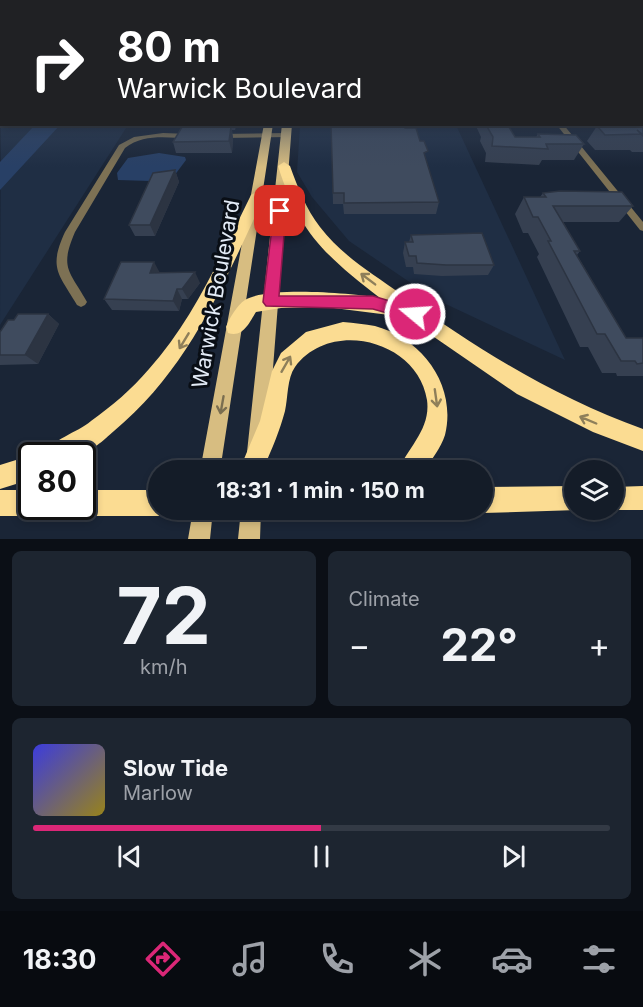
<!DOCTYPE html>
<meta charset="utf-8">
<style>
body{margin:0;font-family:Inter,sans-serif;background:#1d2530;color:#f1f3f6;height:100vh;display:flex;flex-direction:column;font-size:22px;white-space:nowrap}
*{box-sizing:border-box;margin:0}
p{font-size:20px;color:#9da1a8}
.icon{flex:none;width:33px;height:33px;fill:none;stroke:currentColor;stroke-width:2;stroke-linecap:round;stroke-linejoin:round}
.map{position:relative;height:539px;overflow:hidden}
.panel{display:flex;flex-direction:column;gap:12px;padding:12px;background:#0b0f16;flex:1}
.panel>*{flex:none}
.hud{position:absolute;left:0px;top:0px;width:644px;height:126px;box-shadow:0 3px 9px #0003,0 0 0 2px #333a45;background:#202124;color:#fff;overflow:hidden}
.buttons{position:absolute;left:564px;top:460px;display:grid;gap:12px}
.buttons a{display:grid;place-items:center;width:60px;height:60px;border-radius:50%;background:#141c28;box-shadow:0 3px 9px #0003,0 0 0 2px #333a45;font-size:30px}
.speed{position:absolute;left:18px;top:442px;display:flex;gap:12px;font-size:30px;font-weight:700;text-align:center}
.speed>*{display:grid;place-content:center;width:78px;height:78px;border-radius:50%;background:#141c28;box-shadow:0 3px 9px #0003,0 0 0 2px #333a45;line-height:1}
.speed .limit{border:3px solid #111;border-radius:9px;background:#fff;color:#111}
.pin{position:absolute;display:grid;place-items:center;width:51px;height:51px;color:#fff;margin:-26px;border-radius:12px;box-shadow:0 3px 9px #0006}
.me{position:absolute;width:66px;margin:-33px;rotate:288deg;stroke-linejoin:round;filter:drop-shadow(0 0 4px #0008)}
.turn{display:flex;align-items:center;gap:21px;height:126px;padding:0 18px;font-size:27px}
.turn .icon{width:78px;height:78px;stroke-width:2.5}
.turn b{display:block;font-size:42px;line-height:51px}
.big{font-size:45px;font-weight:700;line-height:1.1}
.panel .tile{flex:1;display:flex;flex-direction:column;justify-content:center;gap:9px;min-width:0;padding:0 21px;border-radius:9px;background:#1d2530}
.panel .dial{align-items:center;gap:0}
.dial b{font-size:78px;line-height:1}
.song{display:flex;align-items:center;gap:18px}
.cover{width:72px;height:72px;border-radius:9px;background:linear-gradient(135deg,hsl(240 70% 55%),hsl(50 70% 35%))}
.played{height:6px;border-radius:3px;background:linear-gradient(90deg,#db2777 50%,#333a45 50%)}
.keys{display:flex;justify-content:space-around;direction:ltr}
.heat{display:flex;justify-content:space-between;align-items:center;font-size:33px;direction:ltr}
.panel .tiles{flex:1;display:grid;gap:12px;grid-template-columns:1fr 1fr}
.tile:last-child{grid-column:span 2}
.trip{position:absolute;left:148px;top:460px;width:345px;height:60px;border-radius:30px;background:#141c28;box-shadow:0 3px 9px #0003,0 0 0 2px #333a45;font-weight:700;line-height:60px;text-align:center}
.menu{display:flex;height:96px;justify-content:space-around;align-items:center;background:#080b10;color:#9da1a8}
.menu .icon{width:42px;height:42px}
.menu .active{color:#db2777}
.menu b{font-size:27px;color:#f1f3f6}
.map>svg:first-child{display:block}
.built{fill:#1f2e44}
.green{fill:#284066}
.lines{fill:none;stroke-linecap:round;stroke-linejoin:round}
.minor{fill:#7d7154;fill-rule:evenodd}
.major{fill:#d7bd81;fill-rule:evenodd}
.highway{fill:#fbdc92;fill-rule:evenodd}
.wall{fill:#364051}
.shaded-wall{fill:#2c3442}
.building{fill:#3f4b5e;stroke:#2c3442;stroke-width:1.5}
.oneway{stroke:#8e7f5a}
.oneway2{stroke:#7a6e50}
.route{fill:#db2777;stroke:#8e194d;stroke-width:1.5}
.labels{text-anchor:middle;stroke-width:6;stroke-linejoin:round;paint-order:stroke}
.street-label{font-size:21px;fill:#e4ecf7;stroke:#090e15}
</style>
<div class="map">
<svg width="643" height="539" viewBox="0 0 643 539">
<rect width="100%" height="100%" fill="#1a2536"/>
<path class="built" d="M1 111 2 124 128 125 0 325Z
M300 125H456L565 360 433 298 349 241 312 197 297 172Z"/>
<path class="green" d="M35 125H60L0 190V162Z
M159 153 185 157 186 160 174 176 151 181 118 180 117 173 128 158Z"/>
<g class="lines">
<path class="minor" d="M556 124H563L643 222V231L640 230Z
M163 133 190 134 194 136 190 138C167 138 144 133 125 148L75 232C59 269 70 271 87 302L85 305 81 307 77 305C59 274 48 269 65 232L119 145 134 137Z
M286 133H289V137L221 138 217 136 221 134Z"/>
<path class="major" d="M264 124H273L220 471H200Z
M282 124H292L265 471H245Z
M193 510H213L210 539H188Z
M241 510H261L260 539H238Z"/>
<path class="highway" d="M284 162 290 166C298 188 306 209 320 227 341 255 373 274 401 294 477 349 554 397 643 429V451L593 432 517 394 405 317 326 307 281 308 256 312C249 323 243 338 228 333L226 327C229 319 237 305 245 300 267 286 352 293 380 298 326 256 299 233 278 166Z
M258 191 265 195C225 281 189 369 114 431 105 439 89 454 76 456 66 458 54 456 44 456 51 439 77 433 91 421 112 406 132 389 149 369 194 319 221 255 251 195Z
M343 322C354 323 365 324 375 326 423 339 457 386 445 435 441 448 431 460 424 471H398C408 447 431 429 427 400 418 341 331 318 295 367 287 378 288 398 285 411 280 430 272 449 264 467L256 471 248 467 244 459 260 421 272 371 281 353 306 332Z
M32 455 34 456H32V479L0 489V465Z
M643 486V510H610H614V487Z
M483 487 574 486V510H578L483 513 477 510H483Z
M0 490H32V507H43L41 512 32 516H0Z
M82 490H159V510H169L159 516H82L73 512 71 507H82Z"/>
</g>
<path class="wall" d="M642 92 643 93V152H632L630 150H595L587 141 597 126 636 127 633 124H642Z
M187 124H237L235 130H232L233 138 232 153H176L173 142 188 127Z
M327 124H404L405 128 426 159 439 202 436 214H344L343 204H333L331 125Z
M475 124H507L515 137H536L538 134 584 144 574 160H542L539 165 485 162 486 153 480 141 481 137Z
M175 170 179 182 155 236H135L129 225Z
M543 193 633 206 619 222H563L580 251 577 255 626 338H643V376H617L616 373H602L588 347H580L537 257 539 254 528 233H523L515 214 524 197H540Z
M411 235 494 265 488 275 442 276 414 274 413 267H406L403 253 405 242H409Z
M160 272 200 283 188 299H182L179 311 112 310 104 299Z
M48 314 59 324 38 364 0 365V332L14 320Z"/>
<path class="shaded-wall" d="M231 127 233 138 232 153 229 141Z
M175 170 179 182 155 236 150 225Z
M154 262 160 273H150Z
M195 272 200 283 188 299 182 289Z
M177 289 182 299 179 311 173 301Z
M48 314 59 324 38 364 25 355Z"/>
<path class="building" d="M642 92 643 93V108L642 107Z
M331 124H404L405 128H416L420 141H424L428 151 424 153 439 202 344 203V193H333Z
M489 124H507L515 137H540L538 134 576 135 584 144H546L548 149 492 146 493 137 486 125H490Z
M632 125 634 127H643V136L637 130 642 134 605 135 597 126Z
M182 127H231L229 141 173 142Z
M175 170 150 225H129L153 173Z
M560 191 622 192 633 206H553L580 251H574L626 338H643V363L637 364 635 361H621L605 334H597L548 241H551L538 217H533L524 197H546L543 193Z
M482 233 494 265H446L417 263 416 256H409L405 242H413L411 235Z
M121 262H154L150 273 195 272 182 289H177L173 301 104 299Z
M18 314H48L25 355H0V332L8 320H14Z"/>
<defs><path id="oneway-shaft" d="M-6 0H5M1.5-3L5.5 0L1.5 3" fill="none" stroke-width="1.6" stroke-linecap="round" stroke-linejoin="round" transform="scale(1.5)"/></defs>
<g class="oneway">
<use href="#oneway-shaft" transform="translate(368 279) rotate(-143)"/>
<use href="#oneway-shaft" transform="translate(184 341) rotate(121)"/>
<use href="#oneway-shaft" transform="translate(286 364) rotate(-60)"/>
<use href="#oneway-shaft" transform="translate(436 398) rotate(82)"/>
<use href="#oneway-shaft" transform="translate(588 420) rotate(-157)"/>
</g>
<use class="oneway2" href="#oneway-shaft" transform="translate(222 405) rotate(100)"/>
<linearGradient id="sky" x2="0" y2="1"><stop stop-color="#0e141e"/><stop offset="0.54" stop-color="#38465d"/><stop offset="1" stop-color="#38465d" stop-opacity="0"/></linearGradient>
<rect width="643" height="167" fill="url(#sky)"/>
<path class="route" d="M280 207 286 211 279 296H373L420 310 423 314 420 319 415 321 373 309 266 306 263 302 274 211Z"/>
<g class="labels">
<g class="street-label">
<text transform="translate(216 294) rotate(-80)" y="7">Warwick Boulevard</text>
</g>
</g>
</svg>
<div class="buttons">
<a><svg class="icon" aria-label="layers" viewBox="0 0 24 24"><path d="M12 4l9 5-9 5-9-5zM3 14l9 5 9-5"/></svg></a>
</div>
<div class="speed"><div class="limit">80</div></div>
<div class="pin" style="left:280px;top:211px;background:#d93025"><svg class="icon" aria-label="arrive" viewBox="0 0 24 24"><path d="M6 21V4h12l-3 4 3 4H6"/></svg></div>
<svg class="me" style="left:415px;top:314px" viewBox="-20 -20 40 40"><circle r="17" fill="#db2777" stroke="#fff" stroke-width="3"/><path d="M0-11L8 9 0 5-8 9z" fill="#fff"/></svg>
<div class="trip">18:31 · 1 min · 150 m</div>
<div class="hud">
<div class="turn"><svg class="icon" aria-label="right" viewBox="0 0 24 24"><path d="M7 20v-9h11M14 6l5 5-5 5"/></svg><div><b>80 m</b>Warwick Boulevard</div></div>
</div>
</div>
<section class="panel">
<div class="tiles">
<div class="tile dial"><b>72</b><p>km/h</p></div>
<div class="tile"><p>Climate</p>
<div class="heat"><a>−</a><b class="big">22°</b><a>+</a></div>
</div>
<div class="tile">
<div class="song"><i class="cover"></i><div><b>Slow Tide</b><p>Marlow</p></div></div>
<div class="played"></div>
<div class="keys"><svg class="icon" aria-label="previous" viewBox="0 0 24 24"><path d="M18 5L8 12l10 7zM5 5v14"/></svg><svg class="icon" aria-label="pause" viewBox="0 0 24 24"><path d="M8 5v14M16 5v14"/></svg><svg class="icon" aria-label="next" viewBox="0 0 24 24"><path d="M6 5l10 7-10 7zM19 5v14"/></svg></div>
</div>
</div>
</section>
<nav class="menu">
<b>18:30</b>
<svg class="icon active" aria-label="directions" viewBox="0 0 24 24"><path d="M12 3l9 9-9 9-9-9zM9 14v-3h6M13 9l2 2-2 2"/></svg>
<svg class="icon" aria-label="music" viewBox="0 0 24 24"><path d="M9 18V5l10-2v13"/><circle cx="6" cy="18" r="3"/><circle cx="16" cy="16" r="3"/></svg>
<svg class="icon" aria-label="phone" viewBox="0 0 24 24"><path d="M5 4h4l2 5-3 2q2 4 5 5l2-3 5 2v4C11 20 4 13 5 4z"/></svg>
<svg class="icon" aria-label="climate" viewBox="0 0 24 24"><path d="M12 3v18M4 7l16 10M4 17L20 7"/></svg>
<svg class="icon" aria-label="car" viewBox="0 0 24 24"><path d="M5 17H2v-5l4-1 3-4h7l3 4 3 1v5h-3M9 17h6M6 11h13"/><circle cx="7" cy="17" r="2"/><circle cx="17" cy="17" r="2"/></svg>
<svg class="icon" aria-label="filters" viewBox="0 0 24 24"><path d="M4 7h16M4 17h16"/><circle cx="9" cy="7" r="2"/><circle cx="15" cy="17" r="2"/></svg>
</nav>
